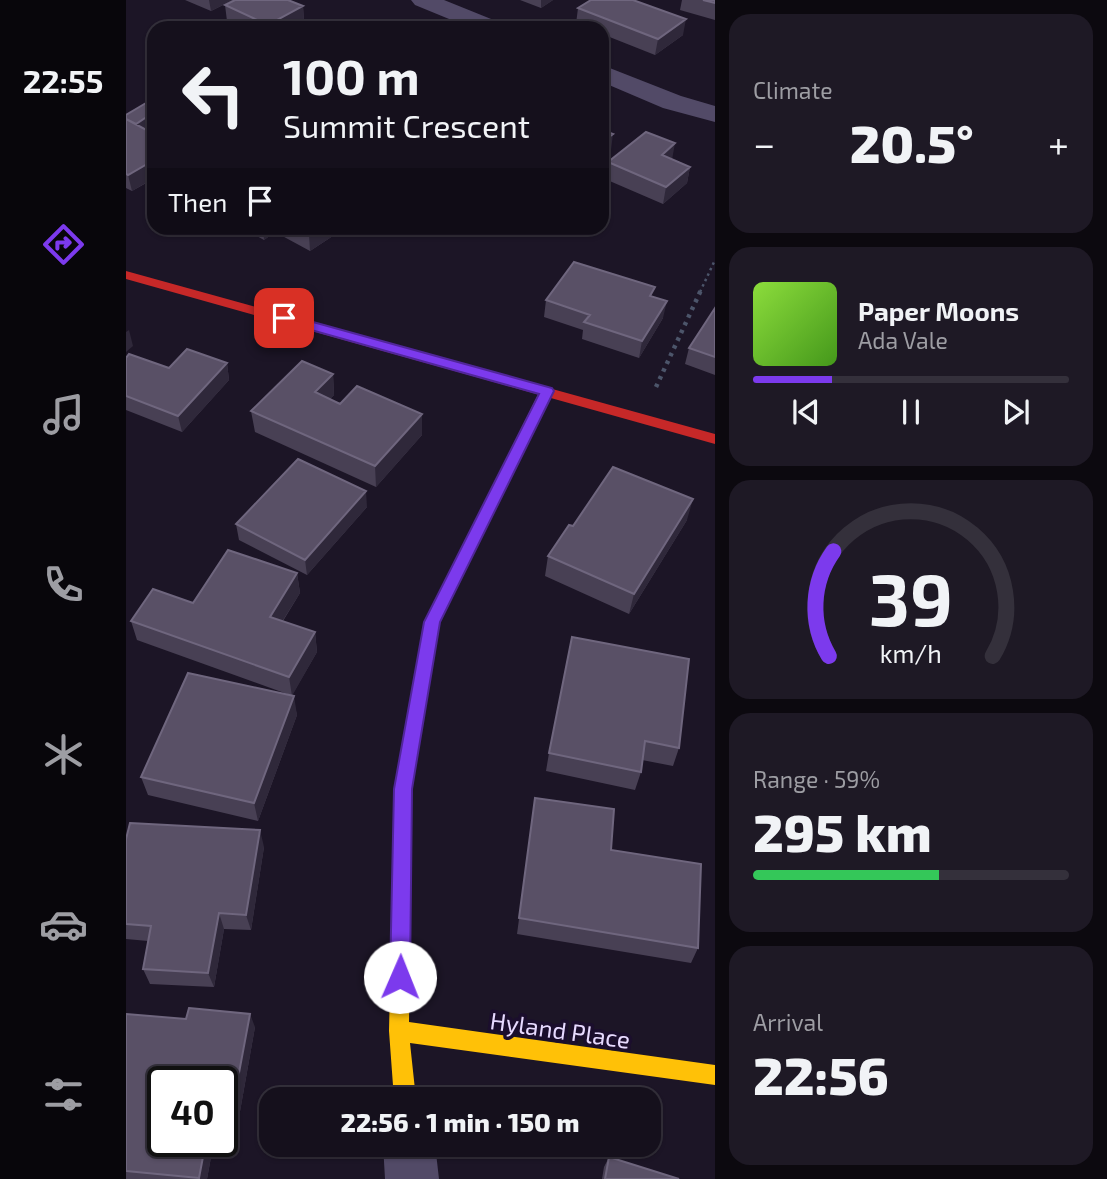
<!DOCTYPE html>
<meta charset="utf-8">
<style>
body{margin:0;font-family:"Exo 2",sans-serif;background:#1e1925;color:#f1f3f6;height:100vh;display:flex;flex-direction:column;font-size:26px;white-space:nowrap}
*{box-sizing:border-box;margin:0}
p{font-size:23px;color:#9d9da3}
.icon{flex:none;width:38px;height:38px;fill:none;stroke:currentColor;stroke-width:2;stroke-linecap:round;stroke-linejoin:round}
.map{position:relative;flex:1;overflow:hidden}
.sheet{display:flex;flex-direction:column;gap:14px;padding:14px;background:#0c090f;width:392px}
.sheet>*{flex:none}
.guide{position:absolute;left:21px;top:21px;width:462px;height:214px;border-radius:21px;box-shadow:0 2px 5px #0004,0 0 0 2px #34303b;background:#15101c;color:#f1f3f6;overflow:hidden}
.speed{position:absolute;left:21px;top:1066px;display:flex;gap:14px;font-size:35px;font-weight:700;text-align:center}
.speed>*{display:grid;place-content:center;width:91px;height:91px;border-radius:50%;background:#15101c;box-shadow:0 2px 5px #0004,0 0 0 2px #34303b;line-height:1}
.speed .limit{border:4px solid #111;border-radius:10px;background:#fff;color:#111}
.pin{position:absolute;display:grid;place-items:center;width:60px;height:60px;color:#fff;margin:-30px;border-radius:14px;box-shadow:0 4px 10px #0006}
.me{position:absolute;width:77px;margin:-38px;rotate:1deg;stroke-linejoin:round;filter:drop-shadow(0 0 5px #0008)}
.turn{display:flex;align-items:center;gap:24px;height:147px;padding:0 21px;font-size:32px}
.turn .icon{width:91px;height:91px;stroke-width:2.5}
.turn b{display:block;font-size:49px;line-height:60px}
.then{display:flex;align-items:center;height:66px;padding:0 21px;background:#0003;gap:14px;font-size:26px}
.big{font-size:52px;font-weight:800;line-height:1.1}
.sheet .tile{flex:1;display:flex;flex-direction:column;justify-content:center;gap:10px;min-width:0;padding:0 24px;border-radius:21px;background:#1e1925}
.sheet .dial{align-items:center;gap:0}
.dial svg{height:182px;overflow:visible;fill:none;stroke:#34303b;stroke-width:7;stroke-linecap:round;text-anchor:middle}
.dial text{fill:#f1f3f6;stroke:none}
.song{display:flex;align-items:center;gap:21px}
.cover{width:84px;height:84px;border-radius:10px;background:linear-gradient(135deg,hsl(90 70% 55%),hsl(100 70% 35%))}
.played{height:7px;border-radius:4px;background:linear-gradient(90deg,#7c3aed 25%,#34303b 25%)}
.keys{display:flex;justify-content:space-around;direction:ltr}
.heat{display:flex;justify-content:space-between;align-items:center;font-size:38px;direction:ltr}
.charge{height:10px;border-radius:5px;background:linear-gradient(90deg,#34c759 59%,#34303b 0)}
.trip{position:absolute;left:133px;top:1087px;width:402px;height:70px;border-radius:21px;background:#15101c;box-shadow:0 2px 5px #0004,0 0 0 2px #34303b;font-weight:800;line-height:70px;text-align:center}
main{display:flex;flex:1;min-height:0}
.menu{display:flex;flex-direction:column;width:126px;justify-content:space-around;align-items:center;background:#08060b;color:#9d9da3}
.menu .icon{width:49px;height:49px}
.menu .current{color:#7c3aed}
.menu b{font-size:32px;color:#f1f3f6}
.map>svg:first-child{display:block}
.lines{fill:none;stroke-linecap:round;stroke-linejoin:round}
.path-far1{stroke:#4c556a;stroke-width:2.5;stroke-dasharray:2.5 3.5;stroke-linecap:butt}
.path{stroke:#4c556a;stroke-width:4.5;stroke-dasharray:3.5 5;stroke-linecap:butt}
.street{fill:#524a67;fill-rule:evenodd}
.fast{fill:#4caf50;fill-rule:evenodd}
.slow{fill:#ffc107;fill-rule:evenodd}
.jam{fill:#c62828;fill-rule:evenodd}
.wall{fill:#484054}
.shaded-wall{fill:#2f283a}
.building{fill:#595066;stroke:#6f667e;stroke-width:2}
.route{fill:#7c3aed;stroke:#51269a;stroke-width:2}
.labels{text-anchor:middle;stroke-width:7;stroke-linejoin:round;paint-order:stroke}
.near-street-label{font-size:24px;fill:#e7daff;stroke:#1b0e2d}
</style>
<main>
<nav class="menu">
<b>22:55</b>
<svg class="icon current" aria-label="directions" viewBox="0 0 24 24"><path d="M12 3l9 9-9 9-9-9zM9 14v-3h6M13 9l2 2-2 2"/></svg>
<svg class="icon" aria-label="music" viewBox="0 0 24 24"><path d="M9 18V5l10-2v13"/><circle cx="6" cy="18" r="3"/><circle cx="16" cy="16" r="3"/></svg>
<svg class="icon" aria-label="phone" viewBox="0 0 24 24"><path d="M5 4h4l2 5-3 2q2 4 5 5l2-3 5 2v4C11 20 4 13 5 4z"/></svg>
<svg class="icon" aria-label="climate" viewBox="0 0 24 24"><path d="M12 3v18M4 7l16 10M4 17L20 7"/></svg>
<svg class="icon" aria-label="car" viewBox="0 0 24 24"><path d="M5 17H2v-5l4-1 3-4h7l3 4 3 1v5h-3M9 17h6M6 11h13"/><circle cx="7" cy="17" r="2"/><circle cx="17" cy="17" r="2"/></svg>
<svg class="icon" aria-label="filters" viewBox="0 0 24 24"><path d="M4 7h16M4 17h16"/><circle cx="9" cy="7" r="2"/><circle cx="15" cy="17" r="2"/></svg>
</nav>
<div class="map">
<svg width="589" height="1179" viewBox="0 0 589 1179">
<rect width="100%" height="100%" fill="#1c1526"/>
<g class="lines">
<path class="path-far1" d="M574 292 589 260"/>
<path class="path" d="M530 387 575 290"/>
<path class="street" d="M285 0H318L375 23 378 28H345L289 5Z
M476 65 555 96 589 106V122L537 108 476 82Z
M257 1144H309L313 1179H259Z"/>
<path class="fast" d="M369 490 376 495 314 622 286 789V817L283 823 277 825 271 823 268 817V789L298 622 362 495Z"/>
<path class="slow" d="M421 386 428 391 374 499H364L362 495 414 391Z
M277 809 283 811 286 817 283 1022 589 1065V1085L284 1043 290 1099H268L263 1031 268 817 271 811Z"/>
<path class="jam" d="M0 271 589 434V444L0 279Z"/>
</g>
<path class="wall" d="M59 0H107L85 11Z
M394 0H427L415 8Z
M556 0H589V20L554 10Z
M99 5 177 6 178 22 174 24 183 28H116L101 21Z
M452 8 557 35 529 55 476 34V28H460L450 24Z
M28 106V122L18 129 28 134V198L25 197 22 182 6 191 0 188V115Z
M546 159 564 167 561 183 537 204 479 179 482 162Z
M116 228H219L184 251 149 232 138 240Z
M527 297 537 318 513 358 456 339 457 330 418 317 420 300Z
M589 308V375L559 364 563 348Z
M0 358 43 368 101 363 103 380 56 432 0 410Z
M207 374 208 395 204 399 296 435 250 487 129 432 125 411Z
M241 507 181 575 113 540 110 524Z
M561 520 503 614 419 576 422 556 447 526Z
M171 573 174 593 157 621 189 632 191 652 166 695 171 715 132 821 22 795 15 777 164 695 11 640 5 621Z
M563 659 553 748 547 766 516 760 515 772 509 790 420 771 423 753Z
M407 815 485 850 572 948 565 963 391 934Z
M0 839 138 847 125 930 98 929 88 987 24 984 17 969 22 941 0 939Z
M0 1014 129 1027 113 1117 96 1115V1082L37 1141H88L81 1179H0Z
M483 1157 553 1179H476L478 1167Z"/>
<path class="shaded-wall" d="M83 0H107L85 11Z
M415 0H427L415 8Z
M177 6 178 22 167 28H142V25Z
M560 19 557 35 529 55 532 39Z
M28 112V122L12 133 10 124Z
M487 134 485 150 476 157V142Z
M549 143 546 160 536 155Z
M28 160V178L6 191 2 175Z
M564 167 561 183 537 204 540 187Z
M137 228H149V232L138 240Z
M194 228H219L184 251 183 235Z
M541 301 537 318 513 358 516 341Z
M3 330 7 346 0 352V332Z
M101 363 103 380 56 432 52 416Z
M207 374 208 395 191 414 189 392Z
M296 414V435L250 487 249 466Z
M240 491 241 507 181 575 179 560Z
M567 499 561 520 503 614 508 594Z
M171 573 174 593 147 636 144 617Z
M189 632 191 652 166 696 163 677Z
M168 696 171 715 132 821 128 803Z
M134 830 138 847 125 930 120 915Z
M93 913 98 929 88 987 82 973Z
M124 1014 129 1027 113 1117 107 1105Z
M80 1141H88L81 1179H73Z"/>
<path class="building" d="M109 0H162L177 6 142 25 99 5Z
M465 0H507L560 19 532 39 452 8Z
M577 0H589V3Z
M172 23 183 28H164Z
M20 103 28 106V112L10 124 0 119V115Z
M0 119 28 134V160L2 175 0 174Z
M476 130 487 134 476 142Z
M520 132 549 143 536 155 564 167 540 187 482 162Z
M28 177V184L22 180Z
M170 228H194L183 235Z
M448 262 529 287 524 296 541 301 516 341 458 322 464 315 420 300Z
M589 308V357L563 348Z
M61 349 101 363 52 416 0 396V358L3 354 43 368Z
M176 361 207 374 189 392 214 404 231 386 296 414 249 466 125 411Z
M172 459 240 491 179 560 110 524Z
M487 467 567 499 508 594 422 556 443 525 447 526Z
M102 550 171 573 144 617 189 632 163 677 5 621 27 589 67 603Z
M446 637 563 659 553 748 519 741 515 772 423 753Z
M62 673 168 696 128 803 15 777Z
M409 798 488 809 485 850 575 864 572 948 393 918Z
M4 823 134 830 120 915 93 913 82 973 17 969 25 926 0 924V839Z
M63 1008 124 1014 107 1105 96 1104V1082H37V1141H80L73 1178 0 1171V1014L60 1019Z
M483 1157 553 1179H479Z"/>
<path class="route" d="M158 314 426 388 428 391 314 622 286 789 284 977 281 984 274 987 266 984 264 977 268 789 298 622 413 394 153 321V316Z"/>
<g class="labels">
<g class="near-street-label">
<text transform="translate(434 1031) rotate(8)" y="8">Hyland Place</text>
</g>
</g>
</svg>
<div class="speed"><div class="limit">40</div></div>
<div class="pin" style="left:158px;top:318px;background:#d93025"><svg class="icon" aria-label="arrive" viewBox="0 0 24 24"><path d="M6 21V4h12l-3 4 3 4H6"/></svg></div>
<svg class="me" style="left:274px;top:977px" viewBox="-20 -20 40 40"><circle r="19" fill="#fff"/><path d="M0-13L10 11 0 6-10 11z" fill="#7c3aed"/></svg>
<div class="trip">22:56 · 1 min · 150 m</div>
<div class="guide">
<div class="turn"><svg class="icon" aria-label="left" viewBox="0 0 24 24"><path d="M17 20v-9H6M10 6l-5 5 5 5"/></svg><div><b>100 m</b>Summit Crescent</div></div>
<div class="then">Then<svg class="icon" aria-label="arrive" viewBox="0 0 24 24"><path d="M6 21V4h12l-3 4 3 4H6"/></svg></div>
</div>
</div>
<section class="sheet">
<div class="tile"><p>Climate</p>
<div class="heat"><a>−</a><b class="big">20.5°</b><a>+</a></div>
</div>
<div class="tile">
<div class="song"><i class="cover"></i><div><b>Paper Moons</b><p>Ada Vale</p></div></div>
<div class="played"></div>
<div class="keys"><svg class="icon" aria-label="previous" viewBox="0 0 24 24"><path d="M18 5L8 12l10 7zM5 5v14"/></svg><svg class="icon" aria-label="pause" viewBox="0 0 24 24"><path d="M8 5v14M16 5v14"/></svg><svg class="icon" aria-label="next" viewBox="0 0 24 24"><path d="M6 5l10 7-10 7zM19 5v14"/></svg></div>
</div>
<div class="tile dial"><svg viewBox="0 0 100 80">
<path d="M14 69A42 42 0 1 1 86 69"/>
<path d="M14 69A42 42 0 0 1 16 23" stroke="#7c3aed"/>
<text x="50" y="56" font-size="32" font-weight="700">39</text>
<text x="50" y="72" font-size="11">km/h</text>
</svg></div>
<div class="tile"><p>Range · 59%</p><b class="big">295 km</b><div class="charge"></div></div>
<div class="tile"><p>Arrival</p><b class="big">22:56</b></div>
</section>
</main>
